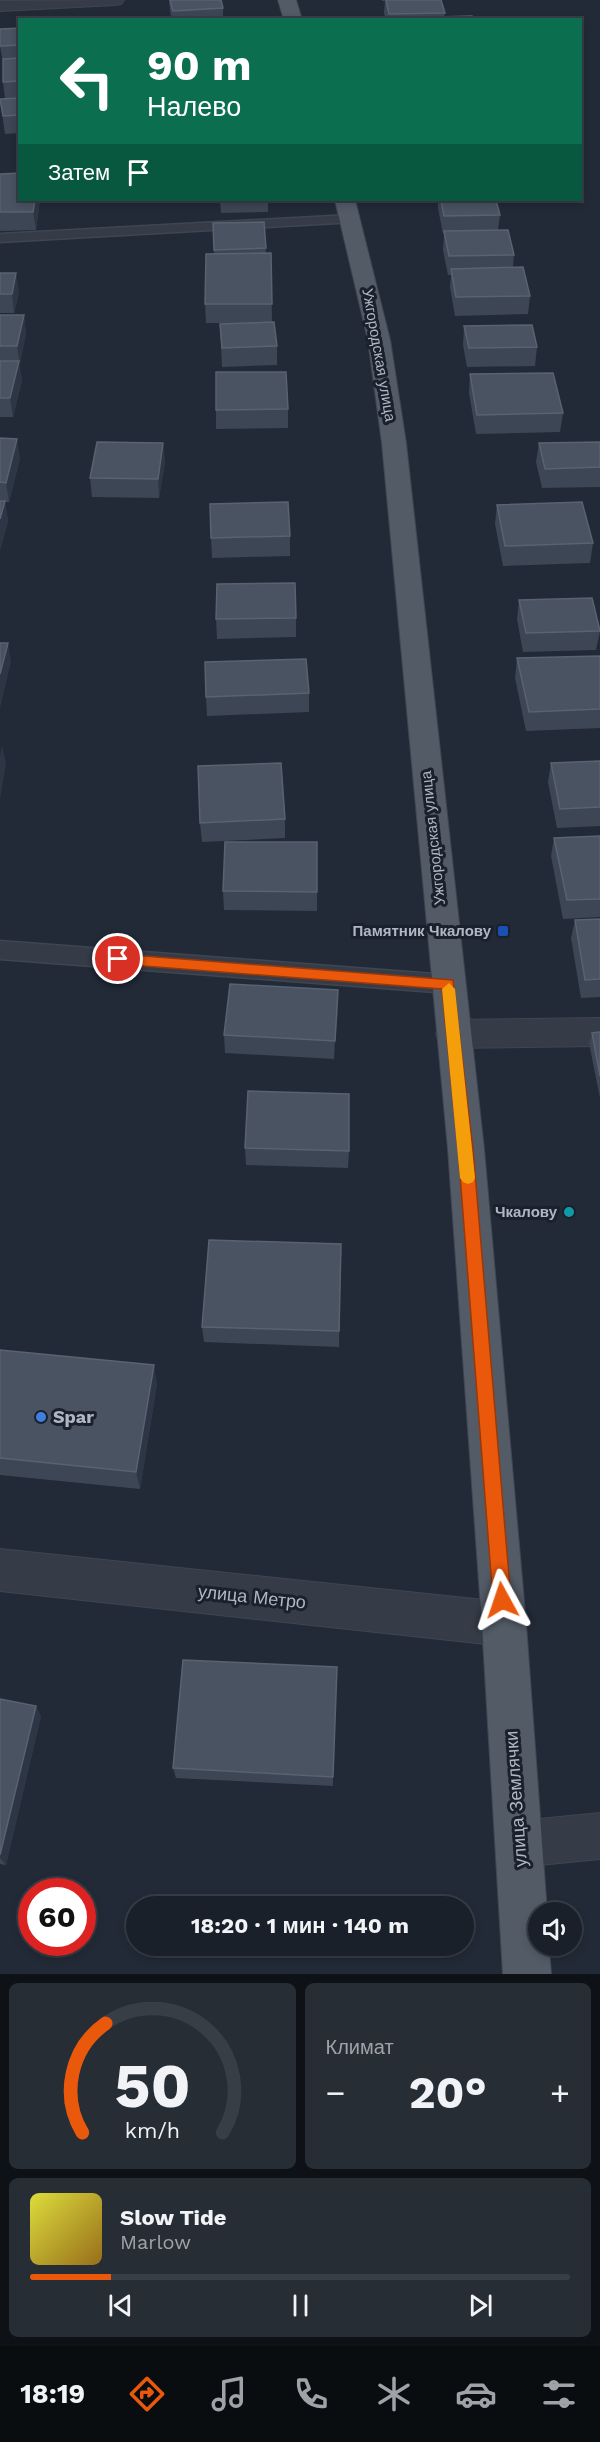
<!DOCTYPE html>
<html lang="ru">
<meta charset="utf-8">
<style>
body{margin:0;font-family:"Work Sans",sans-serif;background:#272d35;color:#f1f3f6;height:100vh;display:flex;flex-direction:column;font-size:22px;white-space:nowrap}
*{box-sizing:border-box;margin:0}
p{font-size:20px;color:#9fa3a8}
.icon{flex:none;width:33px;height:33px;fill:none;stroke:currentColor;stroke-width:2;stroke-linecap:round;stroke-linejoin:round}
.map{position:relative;height:1974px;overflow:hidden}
.side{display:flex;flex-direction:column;gap:9px;padding:9px;background:#0e1217;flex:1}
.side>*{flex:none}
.hud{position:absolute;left:18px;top:18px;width:564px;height:183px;border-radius:0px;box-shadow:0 3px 9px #0003,0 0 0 2px #383e46;background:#0b6e4f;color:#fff;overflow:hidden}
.controls{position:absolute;left:528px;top:1902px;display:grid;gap:12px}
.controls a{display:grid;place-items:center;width:54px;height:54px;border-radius:50%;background:#1a2029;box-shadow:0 3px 9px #0003,0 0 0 2px #383e46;font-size:30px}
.speed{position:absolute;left:18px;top:1878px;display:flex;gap:12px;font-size:30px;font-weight:700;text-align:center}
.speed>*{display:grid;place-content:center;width:78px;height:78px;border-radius:50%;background:#1a2029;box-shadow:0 3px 9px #0003,0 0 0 2px #383e46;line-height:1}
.speed .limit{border:9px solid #d22;background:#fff;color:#111}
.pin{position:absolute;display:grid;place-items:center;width:51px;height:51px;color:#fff;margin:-26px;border:3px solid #fff;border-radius:50%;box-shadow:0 2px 6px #0007}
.me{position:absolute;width:66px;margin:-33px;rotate:355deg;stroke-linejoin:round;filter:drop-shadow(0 0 4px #0008)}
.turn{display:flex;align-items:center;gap:21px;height:126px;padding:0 30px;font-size:27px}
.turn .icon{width:78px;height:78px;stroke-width:2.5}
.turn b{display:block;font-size:42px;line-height:51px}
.then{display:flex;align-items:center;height:57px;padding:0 30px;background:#0003;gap:12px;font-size:22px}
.big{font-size:45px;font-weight:700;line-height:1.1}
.side .card{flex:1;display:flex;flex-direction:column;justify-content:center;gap:9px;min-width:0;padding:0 21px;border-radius:9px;background:#272d35}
.side .dial{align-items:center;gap:0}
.dial svg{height:156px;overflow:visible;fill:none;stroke:#383e46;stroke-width:7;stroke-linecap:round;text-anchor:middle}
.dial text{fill:#f1f3f6;stroke:none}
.song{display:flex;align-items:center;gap:18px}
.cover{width:72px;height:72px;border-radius:9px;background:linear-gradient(135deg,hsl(60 70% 55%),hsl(40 70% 35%))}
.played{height:6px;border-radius:3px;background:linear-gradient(90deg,#ea580c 15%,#383e46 15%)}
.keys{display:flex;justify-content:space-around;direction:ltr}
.heat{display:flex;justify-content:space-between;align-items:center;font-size:33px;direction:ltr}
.side .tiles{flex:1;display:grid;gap:9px;grid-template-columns:1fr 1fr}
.card:last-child{grid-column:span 2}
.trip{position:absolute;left:126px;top:1896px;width:348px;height:60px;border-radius:30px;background:#1a2029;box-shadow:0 3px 9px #0003,0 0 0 2px #383e46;font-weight:700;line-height:60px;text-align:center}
.menu{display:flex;height:96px;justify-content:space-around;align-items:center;background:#0a0d10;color:#9fa3a8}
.menu .icon{width:42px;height:42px}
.menu .selected{color:#ea580c}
.menu b{font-size:27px;color:#f1f3f6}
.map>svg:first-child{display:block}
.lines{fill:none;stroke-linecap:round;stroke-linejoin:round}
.service-casing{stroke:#3f4551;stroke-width:3}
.minor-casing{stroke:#3f4551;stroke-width:2}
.tertiary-casing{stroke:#3f4551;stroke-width:2}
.primary-casing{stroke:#3f4551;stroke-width:2}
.service{fill:#353c47;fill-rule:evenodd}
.minor{fill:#353c47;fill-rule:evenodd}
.tertiary{fill:#353c47;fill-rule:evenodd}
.primary{fill:#535b67;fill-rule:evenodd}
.wall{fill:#3d4655}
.shaded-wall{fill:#2d3644}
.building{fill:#495361;stroke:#596271;stroke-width:1.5}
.route{fill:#ea580c;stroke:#983908;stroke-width:1.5}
.slow{fill:#f59e0b}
.transit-dot{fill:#1a4fb4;stroke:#1b212c;stroke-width:2}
.culture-dot{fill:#0f9aa8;stroke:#1b212c;stroke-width:2}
.shop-dot{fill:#3f7fe0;stroke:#1b212c;stroke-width:2}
.labels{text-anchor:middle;stroke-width:6;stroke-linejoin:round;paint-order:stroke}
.street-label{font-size:15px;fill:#b0b7c4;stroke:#1b212c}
.poi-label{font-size:15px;font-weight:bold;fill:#b0b7c4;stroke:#1b212c;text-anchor:end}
.near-poi-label{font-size:18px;font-weight:bold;fill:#b0b7c4;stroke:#1b212c;text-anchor:start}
.near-street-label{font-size:18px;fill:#b0b7c4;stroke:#1b212c}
</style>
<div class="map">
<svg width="600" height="1974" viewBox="0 0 600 1974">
<rect width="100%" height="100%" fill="#222a37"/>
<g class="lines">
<g class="service-casing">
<path id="service" d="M350 215 357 219 355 222 0 242V234Z
M0 941 448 975 456 978 459 984 456 990 448 993 0 959Z"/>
</g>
<g class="minor-casing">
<path id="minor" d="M124 0 121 4 115 5 0 11V1Z
M600 1018V1046L453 1048 441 1044 436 1034 441 1024 453 1020Z
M600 1813V1859L519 1867 503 1860 496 1844 503 1828 519 1821Z"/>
</g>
<g class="tertiary-casing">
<path id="tertiary" d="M0 1549 504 1602 519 1609 526 1624 519 1639 504 1646 0 1591Z"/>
</g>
<g class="primary-casing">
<path id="primary" d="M278 0H296L302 20H284Z
M335 200H355L390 340 406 443 484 1149 526 1624 547 1912H538V1946H549L551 1974H503L482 1624 448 1149 382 443 368 340Z"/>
</g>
<use href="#service" class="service"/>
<use href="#minor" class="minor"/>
<use href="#tertiary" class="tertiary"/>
<use href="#primary" class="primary"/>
</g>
<path class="wall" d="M169 0H221L223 8V20H172L170 11Z
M382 0H441L445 13 444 17 473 20H386L384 13 385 1H382Z
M20 28V133L5 134 0 99H5L3 82V62L0 46Z
M0 174 40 200 36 230 0 231Z
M220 200H268V212L221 213Z
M438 200H496L500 215 498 230 514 255 513 267 530 296 528 314 455 316 450 287 451 275H448L443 250 444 234H443L438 208Z
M264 222 266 254 271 253 272 322 277 346V365L222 367 220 324 263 323H206L205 304 214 254V250Z
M0 273 19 292 14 313H0Z
M0 315H24L26 334 19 365 22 380 13 417H0Z
M464 326 537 347 535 366 467 367 463 345Z
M470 374 563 413 560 432 476 434 469 393Z
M288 409V428L216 429V410Z
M0 438 20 458 9 502H5L8 521 0 550Z
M600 442V487L542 488 536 462 539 443Z
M163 443 165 462 159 498 92 497 90 478Z
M497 505 593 543 590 563 503 566 495 524Z
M290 536V556L212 558 211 538Z
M519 600 600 631 596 650 523 652 517 619Z
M296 618V637L217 639 216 619Z
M600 656V728L526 731 515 678 517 658Z
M309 693V712L207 716 206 697Z
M600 761V826L557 828 548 782 551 763Z
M285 819V838L202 842 200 823Z
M600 836V917L563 919 551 856 554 838Z
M317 842V911L224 910 223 891Z
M600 919V997L581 998 571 938 575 920Z
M338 990 334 1059 225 1053 224 1035Z
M600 1032V1098L589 1043 592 1033Z
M245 1148 349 1151 348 1168 246 1165Z
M341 1244 339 1347 204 1342 202 1327Z
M0 1350 157 1384 140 1489 0 1475Z
M0 1699 41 1716 6 1865 0 1864Z
M173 1768 333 1777V1786L176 1778Z"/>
<path class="shaded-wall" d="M35 200H40L36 230 33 212Z
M16 273 19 292 14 313 12 294Z
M24 315 26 334 20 365 17 346Z
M19 361 22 380 13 417 10 398Z
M17 439 20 458 9 502 6 483Z
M163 443 165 462 159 498 158 479Z
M5 501 8 521 0 550V519Z
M8 643 11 662 0 708V674Z
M2 745 6 764 0 800V756Z
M338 990V1009L334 1059 335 1041Z
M154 1365 157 1384 140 1489 136 1472Z
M36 1706 41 1716 6 1865 0 1858V1855Z"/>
<path class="building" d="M170 0H221L223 8 173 11Z
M386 0H441L445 13 389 14Z
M472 16 473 20H398V18Z
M20 28V45L0 46V29Z
M20 58V81L3 82V59Z
M20 98V115L3 116 0 99Z
M20 173V200H35L33 212H0V174Z
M441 200H496L500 215 444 216Z
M264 222 266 248 214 250 213 223Z
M508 230 514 255 449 256 444 231Z
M271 253 272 304H205L206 254Z
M523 267 530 296 456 297 451 269Z
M0 273H16L12 294H0Z
M0 315H24L17 346H0Z
M274 322 277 346 222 348 220 324Z
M532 325 537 347 469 348 464 326Z
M0 361H19L10 398H0Z
M216 372H286L288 409 216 410Z
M553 373 563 413 477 415 470 374Z
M0 438 17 439 6 483 0 482Z
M97 442 163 443 158 479 90 478Z
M600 442V467L545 469 539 443Z
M0 501H5L0 519Z
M288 502 290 536 211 538 210 504Z
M582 502 593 543 505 546 497 505Z
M295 583 296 618 216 619 217 584Z
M592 598 600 631 526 633 519 600Z
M0 643H8L0 674Z
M600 656V709L529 712 517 658Z
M306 659 309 693 206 697 205 662Z
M600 761V807L560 809 551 763Z
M281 763 285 819 200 823 198 766Z
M600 836V899L567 900 554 838Z
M225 842H317V892L223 891Z
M600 919V979L585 980 575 920Z
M230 984 338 990 335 1041 224 1035Z
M600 1032V1076L592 1033Z
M248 1091 349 1094V1151L245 1148Z
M209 1240 341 1244 339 1331 202 1327Z
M0 1350 154 1365 136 1472 0 1458Z
M183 1660 337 1667 333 1777 173 1768Z
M0 1699 36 1706 0 1855Z"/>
<path class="route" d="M118 954 453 980 473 1149 511 1600 508 1607 502 1609 496 1607 493 1600 458 1149 442 989 118 964 111 959Z"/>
<path class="slow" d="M449 983 455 989 475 1178 473 1182 468 1184 463 1182 460 1178 442 989Z"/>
<rect class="transit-dot" x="497" y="925" width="12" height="12" rx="3"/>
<circle class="culture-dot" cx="569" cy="1212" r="6"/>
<circle class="shop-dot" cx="41" cy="1417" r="6"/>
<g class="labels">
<g class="street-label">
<text transform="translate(379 355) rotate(80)" y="5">Ужгородская улица</text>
<text transform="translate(433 838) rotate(-96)" y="5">Ужгородская улица</text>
</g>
<g class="poi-label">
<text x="491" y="936">Памятник Чкалову</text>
<text x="557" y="1217">Чкалову</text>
</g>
<g class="near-poi-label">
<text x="53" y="1423">Spar</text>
</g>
<g class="near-street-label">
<text transform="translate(252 1597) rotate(6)" y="6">улица Метро</text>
<text transform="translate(516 1799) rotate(-94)" y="6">улица Землячки</text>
</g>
</g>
</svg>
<div class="controls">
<a><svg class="icon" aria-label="sound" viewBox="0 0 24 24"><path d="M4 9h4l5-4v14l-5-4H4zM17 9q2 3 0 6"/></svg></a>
</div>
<div class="speed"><div class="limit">60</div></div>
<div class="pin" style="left:118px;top:959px;background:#d93025"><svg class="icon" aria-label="arrive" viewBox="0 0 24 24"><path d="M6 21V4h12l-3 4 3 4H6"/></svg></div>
<svg class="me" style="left:502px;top:1600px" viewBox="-20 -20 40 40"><path d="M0-17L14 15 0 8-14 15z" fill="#ea580c" stroke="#fff" stroke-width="4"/></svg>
<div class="trip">18:20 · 1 мин · 140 m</div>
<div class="hud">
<div class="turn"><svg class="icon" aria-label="left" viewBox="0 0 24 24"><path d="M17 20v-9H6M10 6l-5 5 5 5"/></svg><div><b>90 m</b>Налево</div></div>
<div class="then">Затем<svg class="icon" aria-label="arrive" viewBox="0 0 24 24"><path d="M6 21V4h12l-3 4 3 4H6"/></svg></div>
</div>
</div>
<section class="side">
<div class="tiles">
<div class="card dial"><svg viewBox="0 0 100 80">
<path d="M14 69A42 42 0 1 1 86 69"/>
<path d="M14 69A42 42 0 0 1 26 13" stroke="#ea580c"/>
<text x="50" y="56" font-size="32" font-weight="700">50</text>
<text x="50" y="72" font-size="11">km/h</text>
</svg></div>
<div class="card"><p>Климат</p>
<div class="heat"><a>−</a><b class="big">20°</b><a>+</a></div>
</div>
<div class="card">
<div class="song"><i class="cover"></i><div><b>Slow Tide</b><p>Marlow</p></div></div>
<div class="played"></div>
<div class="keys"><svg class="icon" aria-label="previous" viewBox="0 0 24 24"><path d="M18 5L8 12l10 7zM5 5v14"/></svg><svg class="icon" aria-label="pause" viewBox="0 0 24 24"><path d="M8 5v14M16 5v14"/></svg><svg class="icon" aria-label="next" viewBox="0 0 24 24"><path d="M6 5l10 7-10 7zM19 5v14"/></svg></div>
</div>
</div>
</section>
<nav class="menu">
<b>18:19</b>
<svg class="icon selected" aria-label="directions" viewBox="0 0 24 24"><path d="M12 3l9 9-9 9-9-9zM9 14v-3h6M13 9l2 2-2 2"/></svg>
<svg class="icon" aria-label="music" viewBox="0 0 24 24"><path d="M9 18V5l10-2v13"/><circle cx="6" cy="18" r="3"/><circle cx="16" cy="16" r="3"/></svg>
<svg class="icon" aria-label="phone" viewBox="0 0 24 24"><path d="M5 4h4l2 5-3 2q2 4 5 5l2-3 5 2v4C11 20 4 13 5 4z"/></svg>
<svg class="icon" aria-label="climate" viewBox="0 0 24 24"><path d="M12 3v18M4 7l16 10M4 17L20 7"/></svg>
<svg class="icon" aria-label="car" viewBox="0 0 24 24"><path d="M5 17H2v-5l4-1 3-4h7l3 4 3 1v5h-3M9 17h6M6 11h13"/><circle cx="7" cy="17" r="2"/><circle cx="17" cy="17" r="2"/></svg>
<svg class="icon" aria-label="filters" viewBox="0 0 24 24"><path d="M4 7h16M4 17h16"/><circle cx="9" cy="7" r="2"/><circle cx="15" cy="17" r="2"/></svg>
</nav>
